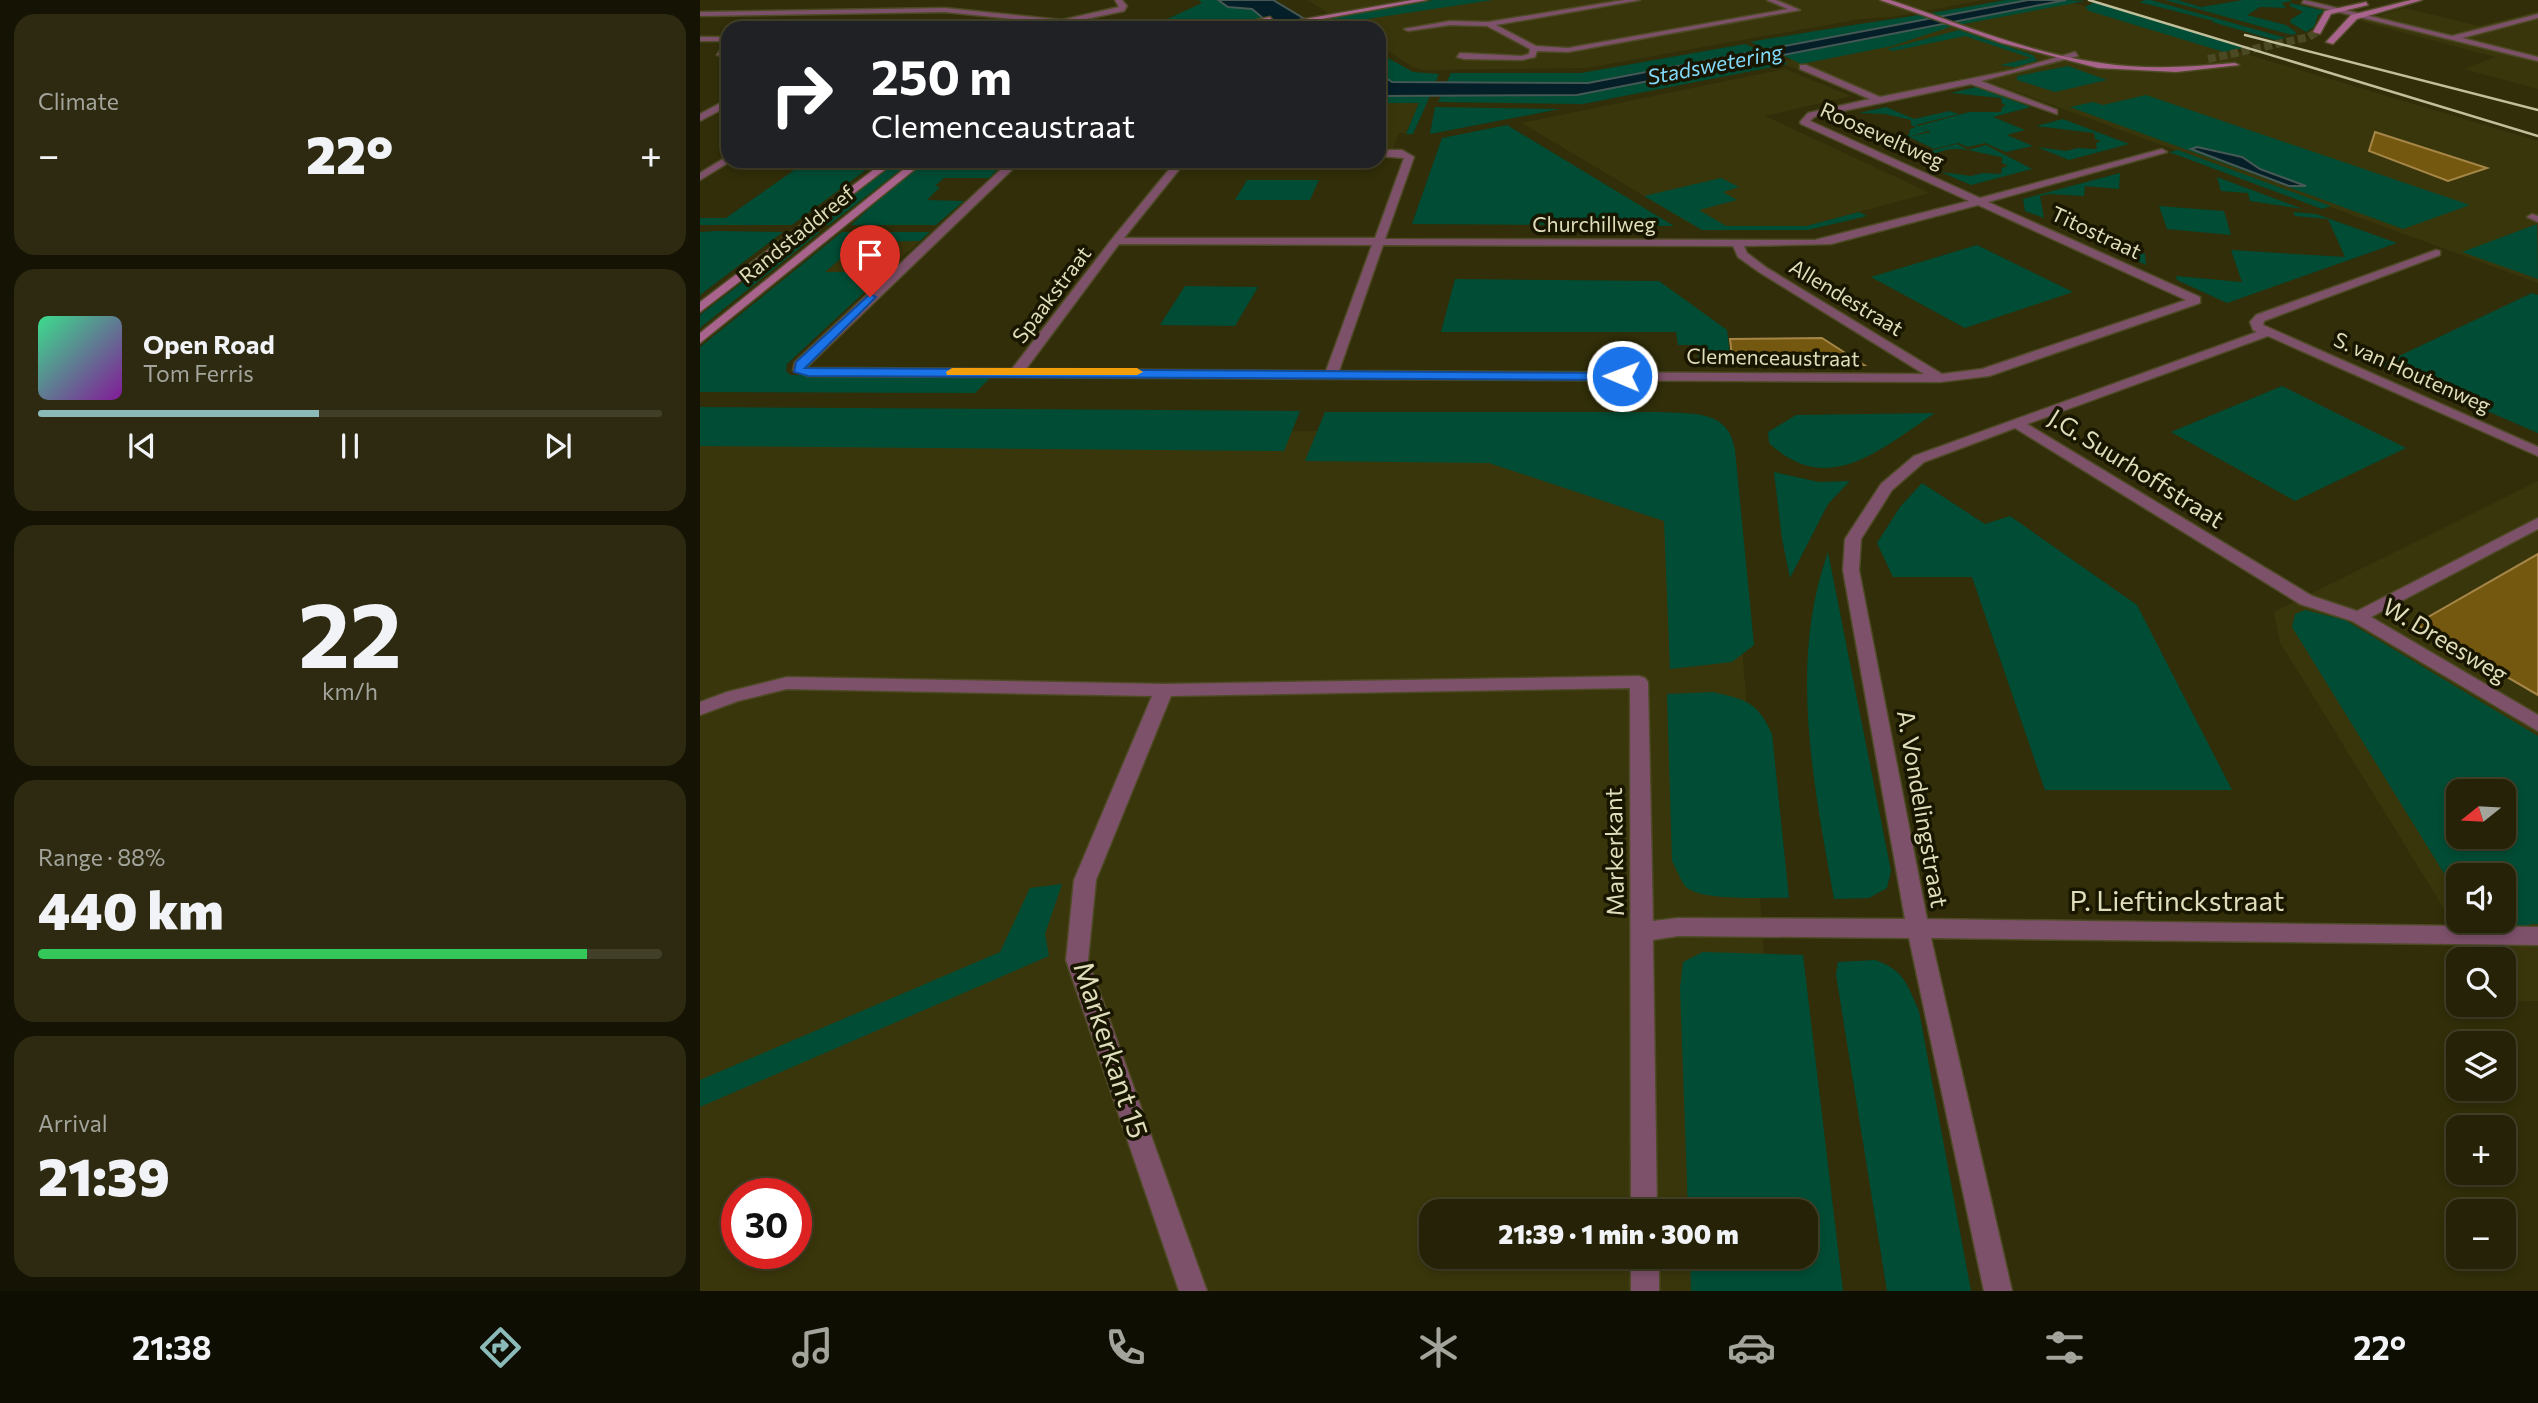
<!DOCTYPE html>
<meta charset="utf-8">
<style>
body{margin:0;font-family:Commissioner,sans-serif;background:#2d2a11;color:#f1f3f6;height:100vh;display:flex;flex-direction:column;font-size:26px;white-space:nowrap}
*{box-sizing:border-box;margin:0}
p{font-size:23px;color:#a3a49b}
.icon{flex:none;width:38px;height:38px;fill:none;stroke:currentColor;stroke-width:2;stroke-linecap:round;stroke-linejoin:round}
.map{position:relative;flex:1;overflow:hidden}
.side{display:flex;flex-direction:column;gap:14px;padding:14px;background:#141304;width:700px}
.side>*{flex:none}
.guide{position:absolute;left:21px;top:21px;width:665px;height:147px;border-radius:21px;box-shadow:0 4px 10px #0003,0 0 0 2px #423f28;background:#202124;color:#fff;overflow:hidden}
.needle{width:46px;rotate:252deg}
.tools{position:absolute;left:1746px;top:779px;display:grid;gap:14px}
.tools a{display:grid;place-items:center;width:70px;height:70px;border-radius:14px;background:#252207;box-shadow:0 4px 10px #0003,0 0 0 2px #423f28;font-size:35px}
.speed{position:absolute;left:21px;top:1178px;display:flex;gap:14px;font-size:35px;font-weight:700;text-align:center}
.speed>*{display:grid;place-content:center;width:91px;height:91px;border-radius:50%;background:#252207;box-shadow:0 4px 10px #0003,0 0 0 2px #423f28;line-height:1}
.speed .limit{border:10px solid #d22;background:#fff;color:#111}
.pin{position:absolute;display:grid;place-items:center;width:60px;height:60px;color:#fff;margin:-72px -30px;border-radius:50% 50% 50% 0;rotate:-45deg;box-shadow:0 0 7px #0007}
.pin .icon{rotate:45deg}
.me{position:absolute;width:77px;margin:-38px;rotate:271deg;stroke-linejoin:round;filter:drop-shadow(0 0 5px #0008)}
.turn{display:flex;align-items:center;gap:24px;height:147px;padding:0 35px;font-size:32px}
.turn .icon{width:91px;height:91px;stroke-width:2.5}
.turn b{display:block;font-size:49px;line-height:60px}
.big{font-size:52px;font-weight:800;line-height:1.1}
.side .widget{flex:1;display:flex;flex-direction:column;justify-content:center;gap:10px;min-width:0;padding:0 24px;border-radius:21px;background:#2d2a11}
.side .dial{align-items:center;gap:0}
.dial b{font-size:91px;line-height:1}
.song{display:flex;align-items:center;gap:21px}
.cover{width:84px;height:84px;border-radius:10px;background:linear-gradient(135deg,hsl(150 70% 55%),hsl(290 70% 35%))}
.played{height:7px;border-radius:4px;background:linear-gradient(90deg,#8bbbb9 45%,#423f28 45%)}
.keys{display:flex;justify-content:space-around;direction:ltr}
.heat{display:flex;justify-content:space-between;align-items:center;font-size:38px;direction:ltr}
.charge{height:10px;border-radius:5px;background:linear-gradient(90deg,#34c759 88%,#423f28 0)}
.trip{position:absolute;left:719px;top:1199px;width:399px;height:70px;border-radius:21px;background:#252207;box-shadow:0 4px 10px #0003,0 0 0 2px #423f28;font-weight:800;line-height:70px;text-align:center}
.dock{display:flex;height:112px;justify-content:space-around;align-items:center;background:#0f0e03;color:#a3a49b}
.dock .icon{width:49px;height:49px}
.dock .active{color:#8bbbb9}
.dock b{font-size:32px;color:#f1f3f6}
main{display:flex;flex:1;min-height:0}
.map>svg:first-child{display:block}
.built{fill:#3a360b;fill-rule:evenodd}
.green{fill:#004c34;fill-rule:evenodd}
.water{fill:#041f28;stroke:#465854;stroke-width:2}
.building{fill:#755810;stroke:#a58647;stroke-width:2}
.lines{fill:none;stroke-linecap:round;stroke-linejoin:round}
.secondary-tunnel{stroke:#4b4824;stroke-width:8;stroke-dasharray:8 3.5;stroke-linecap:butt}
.street-casing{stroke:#4d4a25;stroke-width:3}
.secondary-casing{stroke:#4d4a25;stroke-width:3}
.street{fill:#7d516a;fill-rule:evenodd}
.secondary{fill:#a9648d;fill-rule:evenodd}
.rail{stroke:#c1bf9c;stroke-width:2.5}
.route{fill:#1a73e8;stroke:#114b97;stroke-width:2}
.slow{fill:#f59e0b}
.labels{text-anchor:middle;stroke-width:7;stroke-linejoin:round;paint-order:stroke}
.far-water-label{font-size:21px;font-style:italic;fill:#82dbfc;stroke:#191600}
.far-street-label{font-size:21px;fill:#dfddbb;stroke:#191600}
.street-label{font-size:24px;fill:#dfddbb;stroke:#191600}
.near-street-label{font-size:28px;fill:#dfddbb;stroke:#191600}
</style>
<main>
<section class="side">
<div class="widget"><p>Climate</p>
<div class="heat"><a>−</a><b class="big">22°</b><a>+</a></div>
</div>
<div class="widget">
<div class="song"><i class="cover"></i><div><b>Open Road</b><p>Tom Ferris</p></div></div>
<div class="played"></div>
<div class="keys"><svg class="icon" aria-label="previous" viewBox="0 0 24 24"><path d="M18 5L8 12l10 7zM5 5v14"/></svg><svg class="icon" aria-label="pause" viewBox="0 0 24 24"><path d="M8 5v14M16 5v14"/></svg><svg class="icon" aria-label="next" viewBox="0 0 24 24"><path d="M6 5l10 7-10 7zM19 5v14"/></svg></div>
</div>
<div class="widget dial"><b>22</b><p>km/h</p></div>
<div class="widget"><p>Range · 88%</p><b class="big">440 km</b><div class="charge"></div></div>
<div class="widget"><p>Arrival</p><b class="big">21:39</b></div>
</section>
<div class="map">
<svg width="1838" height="1291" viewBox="0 0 1838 1291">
<rect width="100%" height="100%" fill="#312e09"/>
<path class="built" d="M607 0H1284L1192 17 1160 19 886 68 722 70 713 67 679 45V28H652Z
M1371 2 1838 141V283L1273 76 1167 99 1079 62Z
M1705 8 1779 26 1838 11V89L1764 69 1795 57 1660 21Z
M1085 69 1151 96 1065 116 1230 193 1106 226H994L822 123Z
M679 103H719L706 133H699L692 150H679Z
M220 241 186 272 124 273 160 242Z
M1027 429 1082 1211H732V1256L1085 1257 1087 1291H0V434ZM37 1194H96V1253H37Z
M1838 481V1001H1804V959H1775L1580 642 1574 612ZM1759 791H1804V836H1759ZM1759 875H1804V920H1759Z"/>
<path class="green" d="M499 0H518L528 7 552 9 564 17 513 28H434L463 21 502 3Z
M734 0H793L647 22 655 28C643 28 628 28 621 18Z
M1305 0H1328L1067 49 1050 42C1135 27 1220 16 1305 0Z
M1366 0 1385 1 1253 26 1192 46 1101 64 1082 55Z
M1445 0H1451L1586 38 1575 40 1512 22 1514 21 1439 2Z
M1465 0H1477L1501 7 1543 0H1590L1592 1 1582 3 1586 8 1560 7 1547 15 1586 25 1597 33 1592 35Z
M1395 2 1544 48 1524 52 1389 11 1385 7Z
M1590 3 1626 11 1618 15 1614 27 1606 32 1591 23 1590 20 1603 12 1590 6Z
M1259 30 1333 55 1337 61 1315 67 1300 65 1331 58 1265 36 1193 51 1187 49Z
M1045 44 1059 50 888 83H746L751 73H881Z
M679 53 713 72 739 74 735 83 692 82 679 73Z
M1073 57 1088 64 883 104 738 102 741 96 877 95Z
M1368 66 1407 80 1355 92 1317 80V76Z
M1276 87 1331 107 1293 117 1325 130 1307 135 1333 146 1306 152 1285 143 1268 147 1258 143 1234 149 1207 136 1178 143 1155 133 1180 136 1209 135 1210 129 1216 127 1211 125V120L1185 114 1159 113 1186 107 1214 119 1249 111 1259 114 1216 125 1228 131 1208 137 1231 132 1218 126 1269 112H1301L1302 107 1306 106 1302 103 1301 98 1251 93Z
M1446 95 1770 205 1703 229 1370 107 1393 102 1403 105Z
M679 96H730L713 134H706L719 103H679Z
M735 107 860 109 730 134Z
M1363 119 1429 144 1369 160 1337 147 1366 151 1378 148 1397 149 1396 143 1401 141 1395 139 1394 133 1336 126Z
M807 125 974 226 712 224 742 138Z
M1257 144 1268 150 1286 145 1332 169 1271 185 1241 172 1271 176 1283 173 1301 174 1302 168 1308 166 1302 163V157C1285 155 1263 146 1246 150 1238 152 1225 157 1215 160L1208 157Z
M1478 150 1631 206 1622 209 1469 152Z
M107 161H178L92 225H0V218H26Z
M196 161H212L129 225H116Z
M228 161H306L289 178H244L235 186 240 187 227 200 264 201 236 225H151L202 179Z
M1420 173 1419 189 1385 186 1384 196 1349 194 1340 196 1344 218 1325 211 1323 199Z
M1517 177 1603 209 1550 201 1548 193 1521 191Z
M1021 178 1039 187 1023 192 1037 200 999 210 1026 226H1106L1159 212 1167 216 1108 230H1002L944 196Z
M547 180H619L610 200H535Z
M1459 206 1524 211 1531 235 1467 229Z
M1593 212 1616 214 1697 243 1527 303 1477 280 1476 276 1542 282 1531 250 1645 257 1628 219 1595 216Z
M1837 224 1838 279 1762 252Z
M17 231 83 232 0 295V232Z
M108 232H120L0 328V315Z
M142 232H230L220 241 160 242 125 272H186L87 364 86 371 90 375 291 377 275 393 0 392V347Z
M1380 234 1427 240 1430 252 1445 254 1446 265Z
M1277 245 1373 292 1265 328 1171 277Z
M755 279 959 281 1027 330 1031 365 999 364 997 345H978L976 332H741Z
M485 286 558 287 535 326 460 325Z
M1832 293 1838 295V433L1680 365Z
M1582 386 1706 448 1595 501 1471 432Z
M0 407 600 411 584 451 0 446Z
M625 412H959C992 414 1029 409 1035 450L1054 645 1032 662 970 669 964 521 789 463 605 461Z
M1235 413C1182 448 1128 499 1069 443L1068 432 1096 415Z
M1074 472 1119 482 1150 481 1128 504 1090 578 1082 539Z
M1222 483 1285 524 1310 516 1437 605 1532 790H1345L1272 577H1193L1177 543 1200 507Z
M1128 552 1191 871 1187 888 1169 898 1134 899C1114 785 1088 664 1128 552Z
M1605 610 1645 620 1838 736V924H1831L1824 929 1806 927 1801 921 1804 920V875H1759V881L1748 880 1592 627 1595 614ZM1759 791H1804V836H1759Z
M1013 692C1046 700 1057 701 1072 734L1089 898C1067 897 999 902 985 886 980 879 976 868 972 861L967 694Z
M362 884 345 934 349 956 0 1107V1080L300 952 330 888Z
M1003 952 1103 955 1143 1291H991L990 1257 1106 1256V1211H988L980 988 983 962Z
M1175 960C1204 970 1207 984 1219 1011L1271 1291H1187L1136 975 1138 962Z"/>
<path class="water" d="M518 0H573L608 21 610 28H575L552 9 528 7Z
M1328 0H1366L877 95 679 96V73L692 82 888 83Z
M1497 147 1542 157 1560 169 1606 186H1589L1491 149Z"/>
<path class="building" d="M1675 132 1787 168 1748 181 1669 151Z
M1122 338 1164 365H1033L1030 339Z
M1838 554V695L1716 624Z"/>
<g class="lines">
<path class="secondary-tunnel" d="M1508 59 1609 37 1617 32"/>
<g class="street-casing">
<path id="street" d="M415 0H422L427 6 424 11 362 24 245 12 0 16V12L245 8 362 20 419 7Z
M924 0H940L796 25 836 46 868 48 1088 9 1067 0H1076L1100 10 868 52 837 51 835 57 822 60 764 59 757 57 760 53 822 56 829 54 830 49 787 26 750 25 708 31 704 29 750 21 788 22Z
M1604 0 1752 36 1838 14V18L1762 38 1838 57V61L1602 3Z
M0 37H28V41H0Z
M20 51H28V55H17Z
M1375 52 1378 56 1281 81 1357 110V114L1271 84 1114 117 1110 121 1280 198 1462 149 1467 152 1288 202 1500 297V303L1289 376 1240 382 108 376 93 370 95 362 310 161H321L106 368 312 369 412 239 476 161H486L424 238H675L704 158 679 156V150H702L714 157 685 239 1115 240 1269 201 1101 124 1100 122 1108 113 1170 99 1100 69V65H1106L1180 97 1313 70ZM1278 205 1486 300 1282 369 1242 374 1067 268 1047 253 1044 246 1131 244ZM419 244 672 245 626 371 326 369ZM683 245 1033 246 1038 257 1059 272 1224 374 639 371Z
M28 99V106L0 121V114Z
M28 156V161H31L0 180V173Z
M1832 214 1838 216V222L1827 217Z
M1736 250 1740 251V255L1564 321 1563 325 1838 447V456L1568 336 1327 424 1612 596 1657 611 1838 518V529L1671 617 1838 715V731L1652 621 1600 604 1315 428 1224 462 1192 490 1161 539 1159 570 1227 919 1838 927V945L1231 938 1312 1291H1284L1209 938 978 936 953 940 957 1211H931L930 688 471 696 396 880 388 960 507 1291H479L366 960 374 880 452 696 87 689 38 701 0 715V702L27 692 87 677 464 684 939 676 945 678 948 682 953 921 978 918 1205 919 1143 570 1145 539 1181 484 1214 456 1557 332 1553 330 1550 322 1556 315Z
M931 1256H959V1291H931Z"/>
</g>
<g class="secondary-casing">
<path id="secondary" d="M712 0H727L572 28H555Z
M1180 0H1190C1259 23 1328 53 1401 63 1446 70 1490 67 1535 63L1539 65 1476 72 1398 68 1302 43Z
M1711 0H1722L1657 19 1633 44 1626 42 1651 15Z
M1666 2 1668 5 1631 14 1620 34 1613 32 1625 11Z
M570 17 573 21 536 28H521Z
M185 161H196L0 312V302Z
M214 161H225L0 343V333Z"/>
</g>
<use href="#street" class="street"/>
<use href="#secondary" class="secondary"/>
<path class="rail" d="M1389 0 1838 136
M1545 35 1838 110"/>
</g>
<path class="route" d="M170 294 176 297 105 368 922 373 928 376 922 380 108 376 94 372 96 362Z"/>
<path class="slow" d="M252 368H437L443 372 437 375H247L246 372Z"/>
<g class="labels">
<g class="far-water-label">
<text transform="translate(1015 65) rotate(-11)" y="7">Stadswetering</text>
</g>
<g class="far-street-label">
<text transform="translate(1182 136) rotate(24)" y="7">Rooseveltweg</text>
<text x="894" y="232">Churchillweg</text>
<text transform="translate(1396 233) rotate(25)" y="7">Titostraat</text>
<text transform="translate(97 235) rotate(-39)" y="7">Randstaddreef</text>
<text transform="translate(352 295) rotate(-53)" y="7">Spaakstraat</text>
<text transform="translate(1146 298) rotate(31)" y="7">Allendestraat</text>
<text transform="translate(1073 358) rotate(1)" y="7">Clemenceaustraat</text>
<text transform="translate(1712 373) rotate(24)" y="7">S. van Houtenweg</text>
</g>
<g class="street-label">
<text transform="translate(1436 469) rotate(32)" y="8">J.G. Suurhoffstraat</text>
<text transform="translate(1745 641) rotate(31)" y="8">W. Dreesweg</text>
<text transform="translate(1222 809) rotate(80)" y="8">A. Vondelingstraat</text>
<text transform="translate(915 852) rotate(-91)" y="8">Markerkant</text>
</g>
<g class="near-street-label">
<text x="1477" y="911">P. Lieftinckstraat</text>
<text transform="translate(411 1050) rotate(72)" y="10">Markerkant 15</text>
</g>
</g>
</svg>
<div class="tools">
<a><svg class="needle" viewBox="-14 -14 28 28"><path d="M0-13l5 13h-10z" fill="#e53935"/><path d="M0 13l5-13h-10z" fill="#a3a49b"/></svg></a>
<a><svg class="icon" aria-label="sound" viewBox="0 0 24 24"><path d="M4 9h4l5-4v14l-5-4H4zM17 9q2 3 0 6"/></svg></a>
<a><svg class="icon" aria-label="search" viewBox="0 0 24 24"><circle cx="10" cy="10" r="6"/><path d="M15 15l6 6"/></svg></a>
<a><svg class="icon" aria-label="layers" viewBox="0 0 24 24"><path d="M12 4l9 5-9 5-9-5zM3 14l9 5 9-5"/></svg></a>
<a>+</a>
<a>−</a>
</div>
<div class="speed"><div class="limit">30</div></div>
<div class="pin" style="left:170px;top:297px;background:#d93025"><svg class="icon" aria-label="arrive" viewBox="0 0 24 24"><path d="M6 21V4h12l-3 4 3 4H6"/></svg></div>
<svg class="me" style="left:922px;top:376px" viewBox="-20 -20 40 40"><circle r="17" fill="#1a73e8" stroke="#fff" stroke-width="3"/><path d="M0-11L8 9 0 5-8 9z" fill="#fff"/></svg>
<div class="trip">21:39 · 1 min · 300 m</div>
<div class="guide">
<div class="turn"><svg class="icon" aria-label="right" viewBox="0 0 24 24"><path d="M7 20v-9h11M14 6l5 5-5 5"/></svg><div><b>250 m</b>Clemenceaustraat</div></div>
</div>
</div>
</main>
<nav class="dock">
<b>21:38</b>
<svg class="icon active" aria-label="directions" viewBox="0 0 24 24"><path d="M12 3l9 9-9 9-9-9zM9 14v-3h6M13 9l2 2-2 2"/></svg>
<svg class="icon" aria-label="music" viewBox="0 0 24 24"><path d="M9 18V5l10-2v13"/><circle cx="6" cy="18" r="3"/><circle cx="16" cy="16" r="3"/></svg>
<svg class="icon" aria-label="phone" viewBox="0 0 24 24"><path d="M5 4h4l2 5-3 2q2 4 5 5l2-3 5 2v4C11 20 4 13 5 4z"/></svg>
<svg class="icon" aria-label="climate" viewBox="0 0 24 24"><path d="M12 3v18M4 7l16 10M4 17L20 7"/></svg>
<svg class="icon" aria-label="car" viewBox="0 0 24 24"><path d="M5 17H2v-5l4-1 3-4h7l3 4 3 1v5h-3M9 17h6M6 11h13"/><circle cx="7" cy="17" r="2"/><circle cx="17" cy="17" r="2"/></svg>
<svg class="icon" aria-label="filters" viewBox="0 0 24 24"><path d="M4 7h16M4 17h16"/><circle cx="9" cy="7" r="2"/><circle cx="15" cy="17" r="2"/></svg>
<b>22°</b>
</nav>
